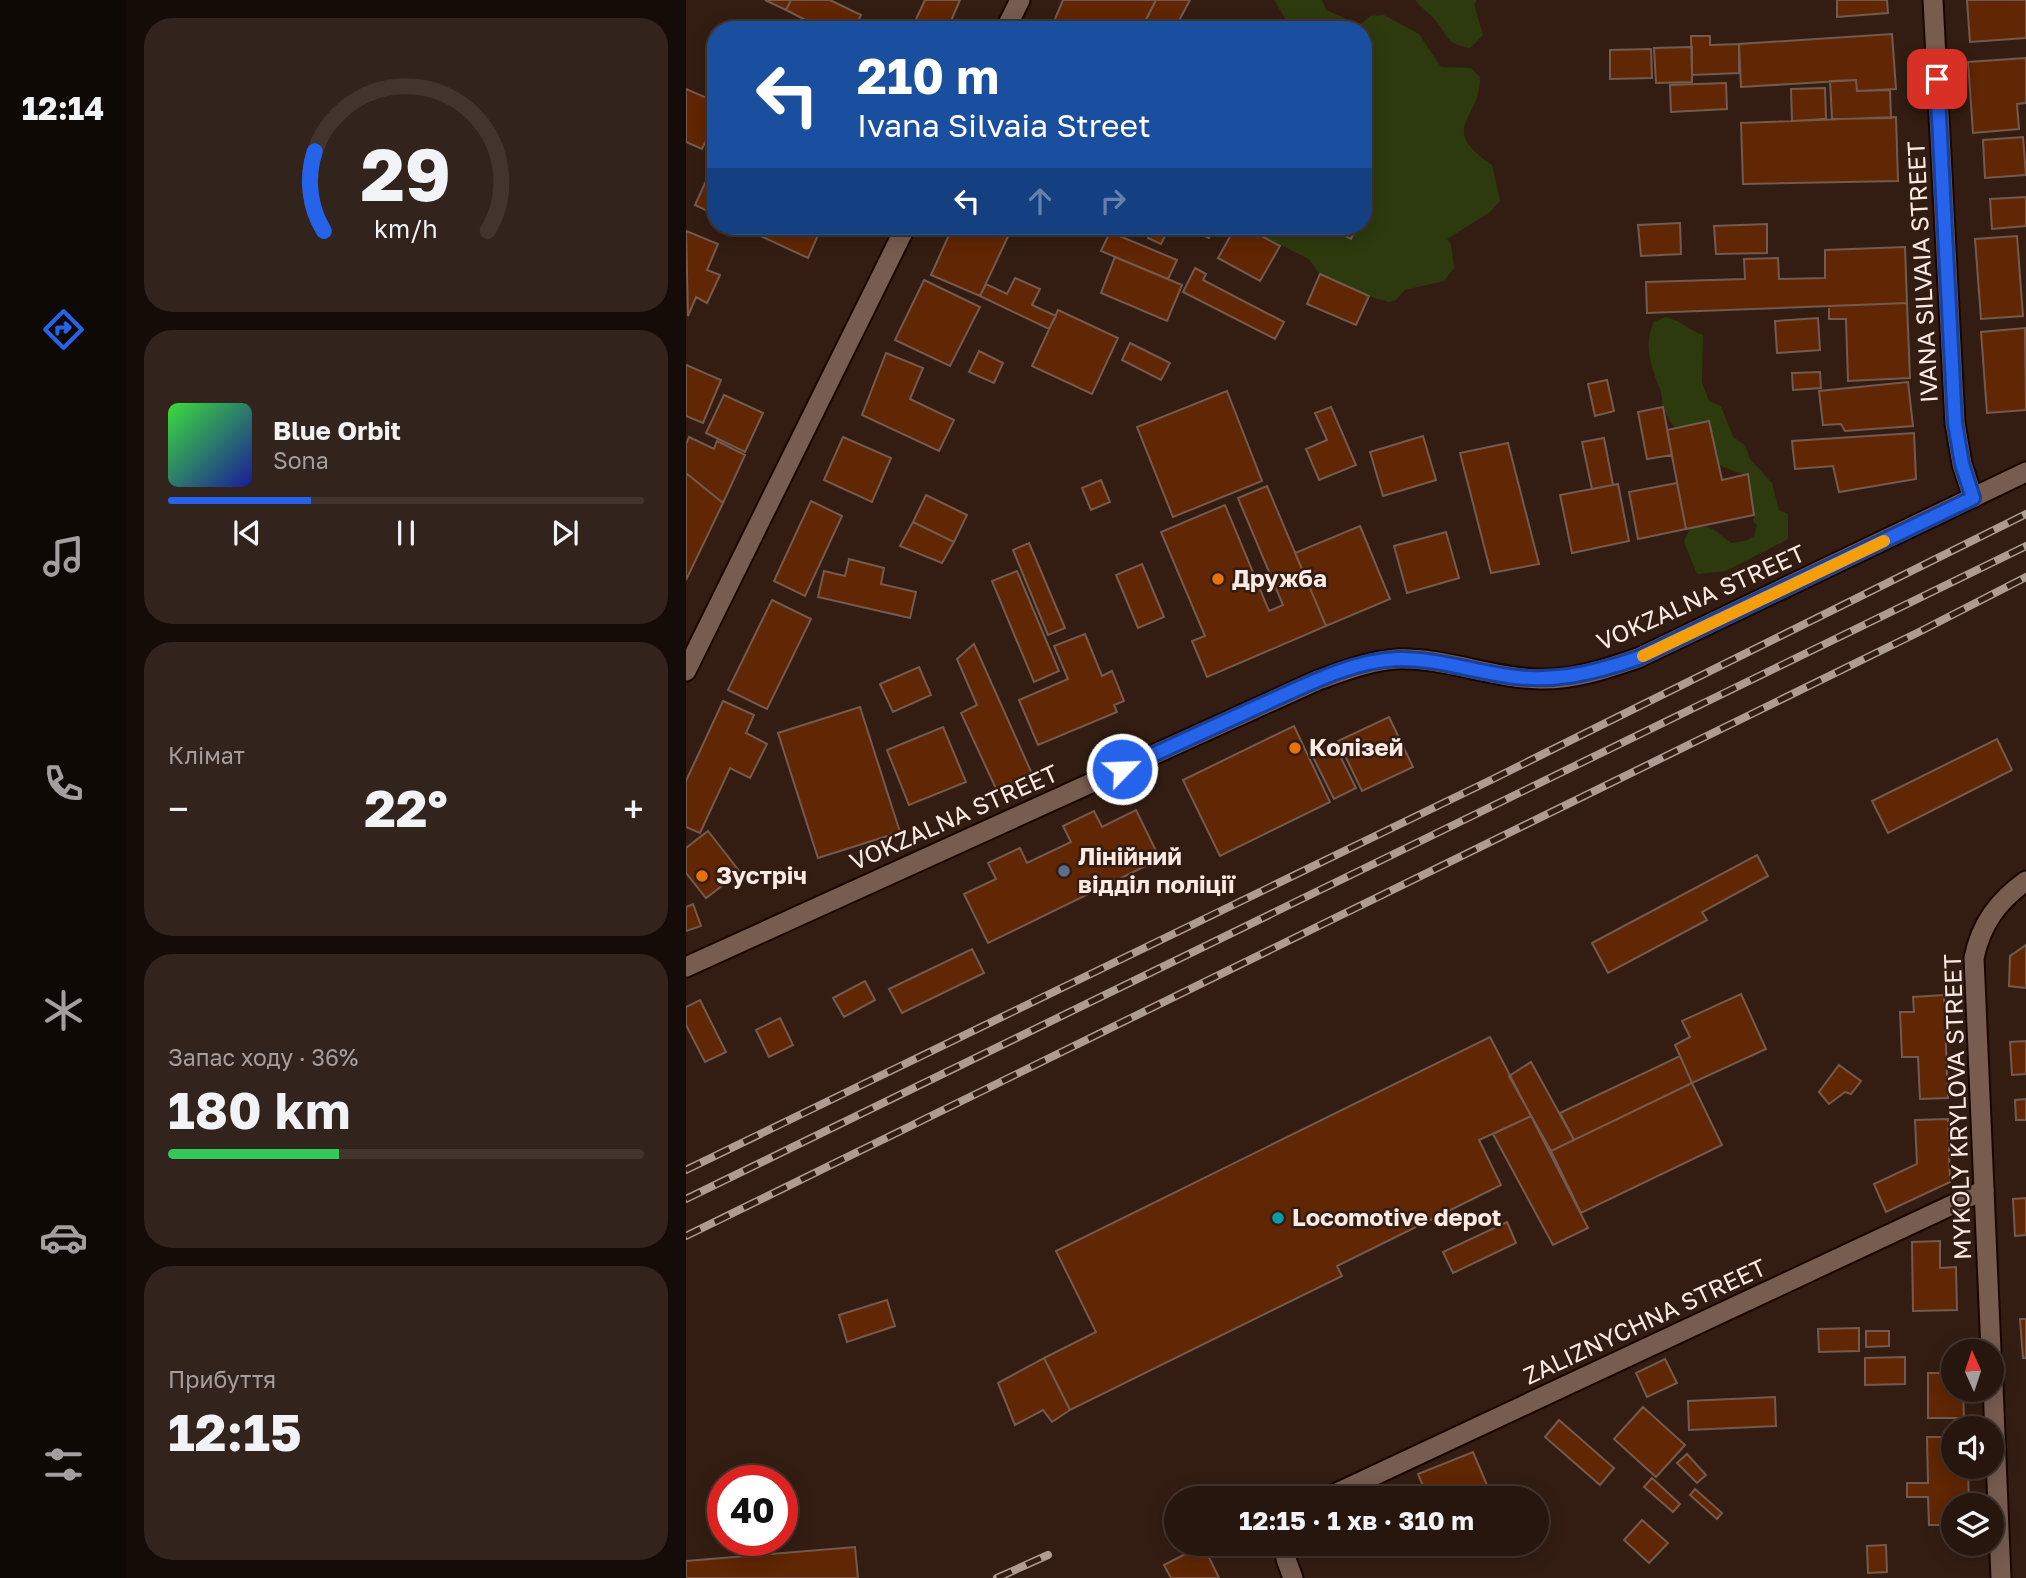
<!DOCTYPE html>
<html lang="uk">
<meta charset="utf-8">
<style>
body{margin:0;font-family:"Golos Text",sans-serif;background:#32231c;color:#f1f3f6;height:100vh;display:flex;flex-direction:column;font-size:26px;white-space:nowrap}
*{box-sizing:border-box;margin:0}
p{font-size:23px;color:#a49f9e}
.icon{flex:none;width:38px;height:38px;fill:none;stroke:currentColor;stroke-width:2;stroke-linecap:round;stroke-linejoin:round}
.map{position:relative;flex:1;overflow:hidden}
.drawer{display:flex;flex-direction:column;gap:18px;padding:18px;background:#150c08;width:560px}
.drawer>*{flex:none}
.hud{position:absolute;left:21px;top:21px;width:665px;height:214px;border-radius:28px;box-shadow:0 4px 18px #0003,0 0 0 2px #42352e;background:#1a4fa0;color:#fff;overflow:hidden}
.needle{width:46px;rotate:357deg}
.controls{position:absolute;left:1255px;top:1339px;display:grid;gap:14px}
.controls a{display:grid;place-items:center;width:63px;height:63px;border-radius:50%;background:#26160e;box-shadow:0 4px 18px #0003,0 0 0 2px #42352e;font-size:35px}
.speed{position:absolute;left:21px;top:1465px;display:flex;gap:14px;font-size:35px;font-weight:700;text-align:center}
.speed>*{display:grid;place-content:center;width:91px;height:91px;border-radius:50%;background:#26160e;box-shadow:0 4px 18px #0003,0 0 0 2px #42352e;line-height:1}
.speed .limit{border:10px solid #d22;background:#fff;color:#111}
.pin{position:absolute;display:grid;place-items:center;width:60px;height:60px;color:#fff;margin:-30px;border-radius:14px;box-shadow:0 4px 10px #0006}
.me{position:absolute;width:77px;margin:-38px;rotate:66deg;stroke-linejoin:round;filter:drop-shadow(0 0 5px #0008)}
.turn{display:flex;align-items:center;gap:24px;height:147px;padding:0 35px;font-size:32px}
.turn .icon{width:91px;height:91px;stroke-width:2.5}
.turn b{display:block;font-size:49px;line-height:60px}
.lanes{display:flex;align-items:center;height:66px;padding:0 35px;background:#0003;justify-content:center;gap:35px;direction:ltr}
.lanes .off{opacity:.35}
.big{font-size:52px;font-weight:700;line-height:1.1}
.drawer .tile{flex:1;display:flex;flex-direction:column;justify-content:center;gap:10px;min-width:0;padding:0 24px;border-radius:28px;background:#32231c}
.drawer .dial{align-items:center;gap:0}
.dial svg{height:182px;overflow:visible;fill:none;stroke:#42352e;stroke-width:7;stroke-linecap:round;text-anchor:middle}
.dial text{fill:#f1f3f6;stroke:none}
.song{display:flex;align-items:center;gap:21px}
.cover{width:84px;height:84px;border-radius:10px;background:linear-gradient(135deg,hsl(120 70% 55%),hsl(240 70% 35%))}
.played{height:7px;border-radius:4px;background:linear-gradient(90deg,#2563eb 30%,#42352e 30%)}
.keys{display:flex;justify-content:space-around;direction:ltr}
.heat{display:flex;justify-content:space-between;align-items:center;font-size:38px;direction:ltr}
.charge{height:10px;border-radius:5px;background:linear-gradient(90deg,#34c759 36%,#42352e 0)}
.trip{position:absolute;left:478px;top:1486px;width:385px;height:70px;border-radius:35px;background:#26160e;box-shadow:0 4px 18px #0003,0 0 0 2px #42352e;font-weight:700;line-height:70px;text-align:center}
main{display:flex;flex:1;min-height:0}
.tab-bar{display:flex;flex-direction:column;width:126px;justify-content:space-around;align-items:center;background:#0f0906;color:#a49f9e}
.tab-bar .icon{width:49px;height:49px}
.tab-bar .selected{color:#2563eb}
.tab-bar b{font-size:32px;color:#f1f3f6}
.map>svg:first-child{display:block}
.green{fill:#2d3a0e}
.building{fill:#612603;stroke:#745a4e;stroke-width:2}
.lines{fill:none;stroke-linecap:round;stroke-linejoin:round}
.minor-casing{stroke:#1a0601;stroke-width:23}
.tertiary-casing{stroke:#1a0601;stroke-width:23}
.minor{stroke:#775c50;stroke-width:19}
.tertiary{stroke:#775c50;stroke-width:19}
.rail-casing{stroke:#ae9c93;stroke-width:8}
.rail{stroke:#331d12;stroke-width:5;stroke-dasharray:16;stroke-linecap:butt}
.route-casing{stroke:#184099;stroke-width:18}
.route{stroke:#2563eb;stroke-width:12}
.slow{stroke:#f59e0b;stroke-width:12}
.food-dot{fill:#e8710a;stroke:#331d12;stroke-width:2.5}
.service-dot{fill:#5c6f8a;stroke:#331d12;stroke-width:2.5}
.culture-dot{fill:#0f9aa8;stroke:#331d12;stroke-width:2.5}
.labels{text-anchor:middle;stroke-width:5;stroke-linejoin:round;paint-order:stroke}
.street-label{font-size:24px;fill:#faeae3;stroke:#331d12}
.poi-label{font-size:24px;font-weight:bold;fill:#faeae3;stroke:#331d12;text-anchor:start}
</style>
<main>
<nav class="tab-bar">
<b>12:14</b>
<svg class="icon selected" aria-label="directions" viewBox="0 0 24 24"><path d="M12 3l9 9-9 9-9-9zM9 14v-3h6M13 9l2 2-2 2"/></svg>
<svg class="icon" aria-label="music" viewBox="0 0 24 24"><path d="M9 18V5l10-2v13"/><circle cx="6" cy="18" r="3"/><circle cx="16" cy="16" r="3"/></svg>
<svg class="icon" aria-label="phone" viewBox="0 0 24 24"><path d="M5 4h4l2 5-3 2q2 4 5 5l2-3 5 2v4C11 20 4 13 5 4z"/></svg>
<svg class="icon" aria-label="climate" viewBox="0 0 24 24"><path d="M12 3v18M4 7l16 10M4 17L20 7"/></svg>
<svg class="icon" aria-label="car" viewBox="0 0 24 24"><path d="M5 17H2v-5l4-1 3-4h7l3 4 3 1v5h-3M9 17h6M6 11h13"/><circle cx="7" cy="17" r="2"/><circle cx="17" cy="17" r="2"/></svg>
<svg class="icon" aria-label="filters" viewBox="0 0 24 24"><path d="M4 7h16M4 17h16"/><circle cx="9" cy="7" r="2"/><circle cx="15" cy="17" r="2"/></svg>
</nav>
<section class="drawer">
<div class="tile dial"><svg viewBox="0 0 100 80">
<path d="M14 69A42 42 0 1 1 86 69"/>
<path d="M14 69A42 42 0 0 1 10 34" stroke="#2563eb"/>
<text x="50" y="56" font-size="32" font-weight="700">29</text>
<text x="50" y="72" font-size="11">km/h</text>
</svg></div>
<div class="tile">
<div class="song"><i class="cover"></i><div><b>Blue Orbit</b><p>Sona</p></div></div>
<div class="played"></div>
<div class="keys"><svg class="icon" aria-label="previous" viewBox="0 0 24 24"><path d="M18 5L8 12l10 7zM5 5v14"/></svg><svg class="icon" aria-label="pause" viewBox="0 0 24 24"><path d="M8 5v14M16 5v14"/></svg><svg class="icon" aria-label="next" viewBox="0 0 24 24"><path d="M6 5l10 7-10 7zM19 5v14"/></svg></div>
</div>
<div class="tile"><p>Клімат</p>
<div class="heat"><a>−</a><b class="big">22°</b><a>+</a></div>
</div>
<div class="tile"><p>Запас ходу · 36%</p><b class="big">180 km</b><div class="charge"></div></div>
<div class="tile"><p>Прибуття</p><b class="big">12:15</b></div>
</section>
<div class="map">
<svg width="1340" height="1578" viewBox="0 0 1340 1578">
<rect width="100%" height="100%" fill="#331d12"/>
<path class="green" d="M588 0H636L640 10 674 25 684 16 698 15 733 34 755 67 785 68 794 77C795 121 750 127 806 165L814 201 804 212 761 239 765 244 768 268 758 281 719 290 710 300 703 302 691 299 634 274 623 259 578 237 571 226H677V30H606Z
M729 0H791L788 4 797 35 784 48C760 44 762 36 750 21 744 13 735 8 729 0Z
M979 317C995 320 1002 330 1017 335L1016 382 1023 401 1035 406 1047 437 1059 445 1064 459 1086 483 1093 510 1102 514V539L1040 571 1011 574 998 542 1004 528C1026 523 1029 532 1045 543L1060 541 1068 536 1071 525 1067 522 1068 515 1062 475C1029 469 992 440 978 410 975 403 977 396 974 389 965 366 957 345 968 322Z"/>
<path class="building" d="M79 0H105L100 10Z
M105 0H144L175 15 168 30H139L100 10Z
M239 0H274L261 30H225Z
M377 0H470L455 30H373L366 26Z
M470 0H504L488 30H477L459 21Z
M1151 0H1201L1202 13 1151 17Z
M1281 0H1340V38L1284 42Z
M1206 34 1210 89 1171 91 1170 80 1055 87 1053 44Z
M1005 36H1024V45L1053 44V73L1006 75Z
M1006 47V82L970 83 968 48Z
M965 49 966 78 924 79V50Z
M1340 58V103L1331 104 1333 129 1287 133 1282 62Z
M1170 80 1171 91 1204 90 1205 118 1146 119 1144 81Z
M1040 83 1041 109 985 112 984 85Z
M1139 88 1140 119 1106 121 1105 89Z
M0 89 30 102V120L16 149 0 142Z
M1210 117 1212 181 1057 184 1055 123Z
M1337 137 1340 175 1299 178 1297 140Z
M26 168 30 169V215L9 205Z
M1340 197V226L1306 229 1304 199Z
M994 223 995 254 955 256 952 225Z
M1081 224V253L1030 254 1028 226Z
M53 226H136L122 258Z
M267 226 326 228 294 296 245 275Z
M468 226H484L475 244 462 238Z
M494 226H529L523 238Z
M550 226H557L594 246 574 281 532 258Z
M639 226H671L665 239Z
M0 231 32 244 21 270 34 275 21 303 10 297 2 316Z
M424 232 491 260 482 279 415 251Z
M1331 236 1337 316 1295 319 1289 239Z
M1219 247 1221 303 961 313 960 282 1059 279 1058 259 1092 258 1093 279 1139 278V250Z
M429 257 496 285 481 321 415 293Z
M509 268 520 274 517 280 598 322 589 339 497 292Z
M634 274 683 296 670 325 621 304Z
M329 278 354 289 346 305 370 316 363 329 294 296 300 284 321 294Z
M238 280 294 307 264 366 209 340Z
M1221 303 1224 378 1162 381 1160 319H1143V306Z
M372 310 432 338 406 394 346 366Z
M1132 318 1134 350 1091 353 1089 321Z
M1339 328 1340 410 1301 413 1295 332Z
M444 343 484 363 475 380 436 360Z
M293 351 317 363 308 383 283 372Z
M200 353 237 368 224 399 268 420 253 451 176 415Z
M0 365 35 380 17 423 0 416Z
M1134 372 1135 388 1107 390 1106 373Z
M921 380 928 411 909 416 902 384Z
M1222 382 1227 426 1159 431 1155 424 1137 425 1133 391Z
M541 391 576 481 487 517 451 427Z
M38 395 77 413 59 452 20 433Z
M645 407 670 465 633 480 620 449 641 440 629 413Z
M977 407 986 455 961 459 952 412Z
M1023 421 1036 480 1062 474 1068 515 1000 529 981 430Z
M1228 433 1230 479 1153 492 1147 466 1109 469 1106 441Z
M737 436 750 480 697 496 684 452Z
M3 437 28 449 31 441 59 455 37 503 0 473V444Z
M157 437 205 458 186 502 138 480Z
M918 438 927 485 906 489 896 442Z
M822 443 853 564 805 573 774 453Z
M0 473 37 503 0 580Z
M415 480 424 502 405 510 396 488Z
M991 483 1000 529 952 539 943 492Z
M932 484 943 541 886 553 874 495Z
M581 486 640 626 521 677 506 641 519 636 475 532 539 505 583 611 597 605 552 498Z
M240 495 281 515 268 542 227 522Z
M125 501 156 516 119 596 88 581Z
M227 522 268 542 256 563 214 546Z
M674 526 704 599 640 626 609 553Z
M760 532 773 578 721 593 708 546Z
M343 543 379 628 362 635 327 550Z
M163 559 198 568 195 584 230 592 224 618 132 597 138 571 159 576Z
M456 564 478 617 452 628 430 575Z
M331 571 373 671 348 682 306 581Z
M86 600 125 619 81 709 42 690Z
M399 634 416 676 426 671 438 701 428 705 431 712 352 745 333 700 382 679 368 646Z
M288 644 347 776 312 793 275 713 291 705 271 659Z
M233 667 245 695 207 712 194 684Z
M37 701 68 715 60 733 81 744 64 778 44 768 14 833 0 827V781Z
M174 707 214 832 132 858 92 733Z
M703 717 727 767 676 791 652 741Z
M608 726 644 802 534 856 497 780Z
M257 727 280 782 223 805 201 750Z
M1311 739 1326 770 1202 833 1186 801Z
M648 744 670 788 648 799 626 755Z
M450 810 474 859 302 943 278 894 310 879 302 863 334 848 341 863 385 842 377 826 408 811 416 827Z
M22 831 54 872 20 898 0 873V848Z
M1071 855 1082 876 1016 912 1021 920 922 973 906 943Z
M7 904 15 926 0 931V907Z
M1340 945V988L1323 986 1324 956Z
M286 949 298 973 216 1013 203 989Z
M179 981 189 1000 158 1017 147 998Z
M1055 994 1080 1049 1006 1083 989 1045 1004 1037 996 1021Z
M1258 995 1262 1098 1234 1099 1232 1057H1216L1214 1012H1228L1227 997Z
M14 1000 40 1052 19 1062 0 1025V1007Z
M94 1018 107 1045 83 1057 70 1030Z
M804 1037 845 1116 793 1140 815 1185 651 1266 656 1276 384 1410 358 1358 410 1332 370 1251Z
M1340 1041V1074L1326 1075 1324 1042Z
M994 1056 1006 1083 888 1140 874 1113Z
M845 1062 888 1140 865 1151 823 1076Z
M1153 1065 1175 1081 1165 1094 1159 1092 1143 1104 1133 1092Z
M1006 1083 1036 1145 895 1213 865 1151Z
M1340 1099V1120H1330L1329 1100Z
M845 1116 902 1228 867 1245 807 1134Z
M1262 1119 1264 1182 1200 1212 1188 1184 1231 1164 1229 1120Z
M1340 1198V1235L1329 1236 1327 1199Z
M821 1222 830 1243 767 1273 757 1252Z
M1254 1241V1268L1270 1267 1271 1310 1227 1311 1226 1242Z
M201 1300 209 1326 161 1342 153 1315Z
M1334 1319H1340V1358H1337Z
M1173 1328V1351L1133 1352 1132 1329Z
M1180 1331H1203V1346L1180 1347Z
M1219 1357V1384L1179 1385V1358Z
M358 1358 384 1410 366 1422 357 1410 329 1425 312 1383Z
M979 1359 991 1383 961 1397 950 1373Z
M1242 1373H1267V1390H1277L1278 1418H1242Z
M1089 1397 1090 1426 1003 1430 1002 1401Z
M957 1407 999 1445 970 1477 928 1439Z
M873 1420 928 1468 914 1485 859 1437Z
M1241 1437H1267V1466H1282L1283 1505H1267V1525H1243L1242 1497H1221V1483H1242Z
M787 1452 806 1497 742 1498 732 1474Z
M1001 1454 1020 1475 1011 1483 991 1463Z
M966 1478 994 1504 987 1512 958 1487Z
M1009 1489 1036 1513 1031 1519 1004 1495Z
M956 1520 982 1543 963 1563 938 1540Z
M517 1545 533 1578H485L478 1565Z
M1200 1545 1201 1572 1182 1573 1181 1546Z
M169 1547 172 1578H0V1561Z"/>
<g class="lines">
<g class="minor-casing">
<path id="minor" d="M1247 0 1269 423 1276 464 1287 498
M640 1498 1298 1190
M601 1544 600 1559 607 1578"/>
</g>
<g class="tertiary-casing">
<path id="tertiary" d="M319 30 334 0
M0 671 220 226
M0 967 632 680C658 671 683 661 710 659 758 657 805 678 853 679 887 680 920 669 952 658L1340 472
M1305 1351 1288 958C1295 924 1312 901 1340 881
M1306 1362 1315 1578"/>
</g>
<use href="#minor" class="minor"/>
<use href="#tertiary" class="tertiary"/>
<g class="rail-casing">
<path id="rail" d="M0 1170 807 779 1340 514
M0 1199 1340 546
M0 1236 1233 632 1340 577
M311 1578 362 1555"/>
</g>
<use href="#rail" class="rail"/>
</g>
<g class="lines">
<g class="route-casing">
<path id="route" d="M436 769C481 748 526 728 571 707 615 688 663 661 711 659 749 658 785 671 822 676 868 683 908 673 952 658L1287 498 1276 464 1269 423 1251 79"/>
</g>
<use href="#route" class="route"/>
<path class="slow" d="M957 656 1198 541"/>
</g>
<g class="food-dot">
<circle cx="532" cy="579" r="7"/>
<circle cx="609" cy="748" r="7"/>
<circle cx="16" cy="876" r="7"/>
</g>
<circle class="service-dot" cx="378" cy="871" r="7"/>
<circle class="culture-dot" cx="592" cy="1218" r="7"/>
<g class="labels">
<g class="street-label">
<text transform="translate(1237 272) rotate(-93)" y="8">IVANA SILVAIA STREET</text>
<text transform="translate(1015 598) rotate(-24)" y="8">VOKZALNA STREET</text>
<text transform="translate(268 818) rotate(-24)" y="8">VOKZALNA STREET</text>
<text transform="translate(1272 1107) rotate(-92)" y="8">MYKOLY KRYLOVA STREET</text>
<text transform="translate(959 1322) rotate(-25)" y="8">ZALIZNYCHNA STREET</text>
</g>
<g class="poi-label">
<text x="546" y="587">Дружба</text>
<text x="623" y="756">Колізей</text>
<text x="392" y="865">Лінійний<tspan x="392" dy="28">відділ поліції</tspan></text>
<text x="30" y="884">Зустріч</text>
<text x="606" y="1226">Locomotive depot</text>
</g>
</g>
</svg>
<div class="controls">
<a><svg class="needle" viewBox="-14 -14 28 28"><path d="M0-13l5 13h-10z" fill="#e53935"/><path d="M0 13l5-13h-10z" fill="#a49f9e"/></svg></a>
<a><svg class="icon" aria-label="sound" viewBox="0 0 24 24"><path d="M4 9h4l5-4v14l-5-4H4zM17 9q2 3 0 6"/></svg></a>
<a><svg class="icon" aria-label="layers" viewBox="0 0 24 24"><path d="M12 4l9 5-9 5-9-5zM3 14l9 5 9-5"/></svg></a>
</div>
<div class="speed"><div class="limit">40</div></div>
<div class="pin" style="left:1251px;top:79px;background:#d93025"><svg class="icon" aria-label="arrive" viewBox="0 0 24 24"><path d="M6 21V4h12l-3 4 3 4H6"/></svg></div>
<svg class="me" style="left:436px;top:769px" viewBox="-20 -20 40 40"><circle r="17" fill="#2563eb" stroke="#fff" stroke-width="3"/><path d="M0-11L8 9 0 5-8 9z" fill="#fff"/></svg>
<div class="trip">12:15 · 1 хв · 310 m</div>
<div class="hud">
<div class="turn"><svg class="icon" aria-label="left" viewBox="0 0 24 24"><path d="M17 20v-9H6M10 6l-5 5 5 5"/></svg><div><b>210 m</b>Ivana Silvaia Street</div></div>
<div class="lanes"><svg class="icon" aria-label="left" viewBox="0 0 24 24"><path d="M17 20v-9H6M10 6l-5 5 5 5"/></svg><svg class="icon off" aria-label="ahead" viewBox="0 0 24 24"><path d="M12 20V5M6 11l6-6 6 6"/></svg><svg class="icon off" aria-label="right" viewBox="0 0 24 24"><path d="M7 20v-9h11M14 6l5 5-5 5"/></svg></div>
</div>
</div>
</main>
